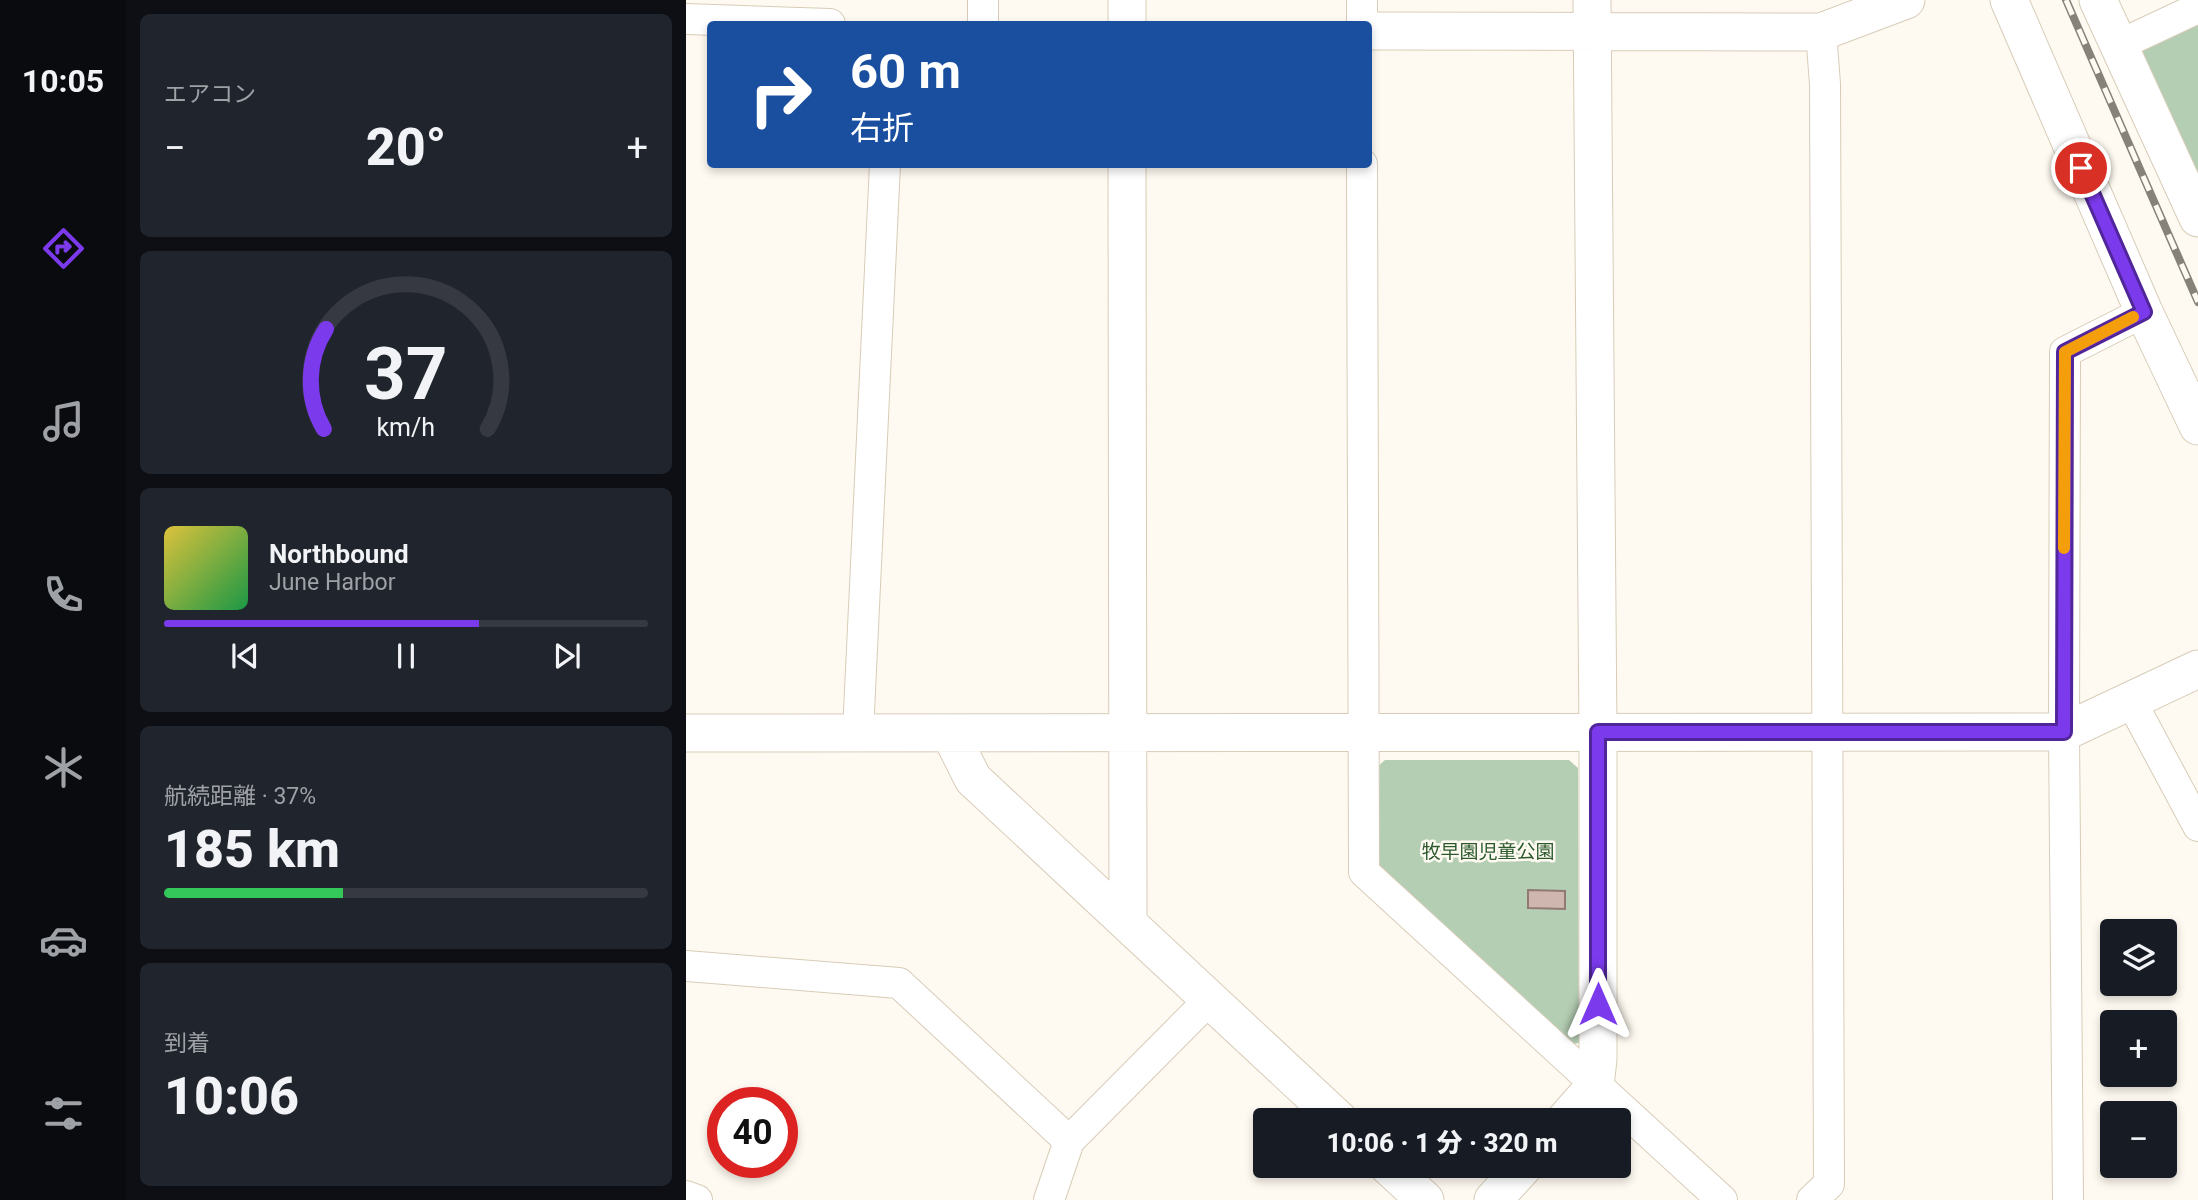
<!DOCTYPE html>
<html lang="ja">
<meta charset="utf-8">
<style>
body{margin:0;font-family:Roboto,"Noto Sans JP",sans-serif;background:#20242c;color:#f1f3f6;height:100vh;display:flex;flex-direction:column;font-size:26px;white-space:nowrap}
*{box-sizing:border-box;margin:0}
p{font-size:23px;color:#9ea1a6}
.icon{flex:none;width:38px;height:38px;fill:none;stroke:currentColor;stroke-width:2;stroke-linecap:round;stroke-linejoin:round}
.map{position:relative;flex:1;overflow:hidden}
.sheet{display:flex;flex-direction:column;gap:14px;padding:14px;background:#0d0f14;width:560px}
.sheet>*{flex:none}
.hud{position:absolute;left:21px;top:21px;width:665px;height:147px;border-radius:7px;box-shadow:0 4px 10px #0003;background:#1a4fa0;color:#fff;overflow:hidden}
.buttons{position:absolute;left:1414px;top:919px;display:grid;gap:14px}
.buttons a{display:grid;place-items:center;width:77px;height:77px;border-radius:7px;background:#171b24;box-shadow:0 4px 10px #0003;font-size:35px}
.speed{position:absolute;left:21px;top:1087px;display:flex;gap:14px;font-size:35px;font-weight:700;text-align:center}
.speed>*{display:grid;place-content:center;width:91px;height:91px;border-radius:50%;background:#171b24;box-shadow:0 4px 10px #0003;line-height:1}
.speed .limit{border:10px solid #d22;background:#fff;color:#111}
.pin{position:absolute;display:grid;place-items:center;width:60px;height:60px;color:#fff;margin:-30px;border:4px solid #fff;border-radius:50%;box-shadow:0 2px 7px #0007}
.me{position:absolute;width:77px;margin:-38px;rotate:0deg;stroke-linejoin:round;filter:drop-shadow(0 0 5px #0008)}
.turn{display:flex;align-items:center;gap:24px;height:147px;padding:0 28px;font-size:32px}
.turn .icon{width:91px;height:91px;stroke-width:2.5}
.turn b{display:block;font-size:49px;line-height:60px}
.big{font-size:52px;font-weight:800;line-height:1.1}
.sheet .tile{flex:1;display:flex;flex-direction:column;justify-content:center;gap:10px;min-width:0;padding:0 24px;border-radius:10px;background:#20242c}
.sheet .dial{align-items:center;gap:0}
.dial svg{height:182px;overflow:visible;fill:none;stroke:#363941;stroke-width:7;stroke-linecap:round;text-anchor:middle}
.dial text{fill:#f1f3f6;stroke:none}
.song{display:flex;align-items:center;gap:21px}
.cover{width:84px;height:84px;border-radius:10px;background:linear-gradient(135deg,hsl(50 70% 55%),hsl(140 70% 35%))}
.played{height:7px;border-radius:4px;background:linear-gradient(90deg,#7c3aed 65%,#363941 65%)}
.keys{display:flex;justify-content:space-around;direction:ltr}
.heat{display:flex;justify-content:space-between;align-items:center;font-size:38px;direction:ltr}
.charge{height:10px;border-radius:5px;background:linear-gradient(90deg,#34c759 37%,#363941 0)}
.trip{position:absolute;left:567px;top:1108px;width:378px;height:70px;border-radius:7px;background:#171b24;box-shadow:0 4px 10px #0003;font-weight:800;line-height:70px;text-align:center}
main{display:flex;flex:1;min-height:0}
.tab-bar{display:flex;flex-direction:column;width:126px;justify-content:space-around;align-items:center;background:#090b0e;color:#9ea1a6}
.tab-bar .icon{width:49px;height:49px}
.tab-bar .selected{color:#7c3aed}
.tab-bar b{font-size:32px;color:#f1f3f6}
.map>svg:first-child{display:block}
.green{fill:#b4ceb3}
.building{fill:#cfb6af;stroke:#917a74;stroke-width:2}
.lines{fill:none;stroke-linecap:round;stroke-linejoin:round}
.minor-casing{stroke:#d8ccb8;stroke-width:32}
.tertiary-casing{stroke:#d8ccb8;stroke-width:39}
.minor{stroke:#fff;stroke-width:30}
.tertiary{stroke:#fff;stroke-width:37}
.rail-casing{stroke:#868179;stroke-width:8}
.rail{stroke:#fefaf1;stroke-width:5;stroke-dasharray:16;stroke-linecap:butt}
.route-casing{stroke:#51269a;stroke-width:18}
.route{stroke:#7c3aed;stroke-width:12}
.slow{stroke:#f59e0b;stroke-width:12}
.labels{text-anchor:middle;stroke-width:5;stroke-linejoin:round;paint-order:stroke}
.park-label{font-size:19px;fill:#2b592c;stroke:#fefaf1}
</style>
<main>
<nav class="tab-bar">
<b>10:05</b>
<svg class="icon selected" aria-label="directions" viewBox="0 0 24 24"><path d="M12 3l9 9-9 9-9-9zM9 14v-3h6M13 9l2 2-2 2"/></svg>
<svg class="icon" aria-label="music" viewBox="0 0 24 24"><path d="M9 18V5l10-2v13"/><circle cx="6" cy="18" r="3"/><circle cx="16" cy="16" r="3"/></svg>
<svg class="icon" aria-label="phone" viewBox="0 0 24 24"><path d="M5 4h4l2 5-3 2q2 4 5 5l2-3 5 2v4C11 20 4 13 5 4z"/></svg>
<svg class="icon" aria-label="climate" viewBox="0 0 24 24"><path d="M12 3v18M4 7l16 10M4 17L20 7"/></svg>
<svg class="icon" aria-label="car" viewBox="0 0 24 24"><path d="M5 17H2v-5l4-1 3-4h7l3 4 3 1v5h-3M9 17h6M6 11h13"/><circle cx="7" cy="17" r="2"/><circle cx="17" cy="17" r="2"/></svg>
<svg class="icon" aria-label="filters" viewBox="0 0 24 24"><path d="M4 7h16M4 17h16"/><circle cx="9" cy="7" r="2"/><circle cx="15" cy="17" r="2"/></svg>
</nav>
<section class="sheet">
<div class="tile"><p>エアコン</p>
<div class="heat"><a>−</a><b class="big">20°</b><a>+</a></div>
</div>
<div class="tile dial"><svg viewBox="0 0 100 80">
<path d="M14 69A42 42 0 1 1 86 69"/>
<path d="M14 69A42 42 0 0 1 15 25" stroke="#7c3aed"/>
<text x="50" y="56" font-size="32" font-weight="700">37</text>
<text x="50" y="72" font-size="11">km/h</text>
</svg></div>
<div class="tile">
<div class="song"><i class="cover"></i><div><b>Northbound</b><p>June Harbor</p></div></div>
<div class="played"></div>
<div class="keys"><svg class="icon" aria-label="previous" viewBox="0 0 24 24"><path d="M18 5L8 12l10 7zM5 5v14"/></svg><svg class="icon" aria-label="pause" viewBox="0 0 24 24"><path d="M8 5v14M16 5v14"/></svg><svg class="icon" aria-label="next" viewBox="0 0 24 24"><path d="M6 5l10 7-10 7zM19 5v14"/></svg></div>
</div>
<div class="tile"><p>航続距離 · 37%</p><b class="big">185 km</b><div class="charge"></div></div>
<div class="tile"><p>到着</p><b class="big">10:06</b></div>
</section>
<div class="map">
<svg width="1512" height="1200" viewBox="0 0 1512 1200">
<rect width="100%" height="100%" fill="#fefaf1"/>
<path class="green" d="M1512 25V195L1447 55Z
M699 760H883L892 768 893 1043 879 1045 690 863V768Z"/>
<path class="building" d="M842 890 879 891V909L842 908Z"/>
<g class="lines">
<g class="minor-casing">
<path id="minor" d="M676 0V24
M0 19 144 24
M297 24V0
M1433 45 1512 8
M676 164 678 872 1036 1200
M1445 701 1512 826
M172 733 199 164
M0 966 213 983 383 1141
M0 1196 11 1200
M363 1200 383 1141 524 999
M1126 1200 1143 1184 1139 84 1135 32
M1382 1200 1378 732 1379 352 1458 312"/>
</g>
<g class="tertiary-casing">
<path id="tertiary" d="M441 0V24
M1323 0 1458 312 1512 426
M1412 0 1512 218
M682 31 1135 32 1220 0
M441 164 442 923
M0 733 1378 732 1512 669
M264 733 287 779 653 1120
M879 1120 909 1086 912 1059V732L906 0
M702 1166 739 1200
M807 1200 838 1166"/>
</g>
<use href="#minor" class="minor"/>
<use href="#tertiary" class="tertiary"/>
<g class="rail-casing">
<path id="rail" d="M1380 0 1512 302"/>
</g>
<use href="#rail" class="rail"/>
</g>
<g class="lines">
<g class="route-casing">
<path id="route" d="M912 1004V732H1378L1379 352 1458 312 1395 168"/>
</g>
<use href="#route" class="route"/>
<path class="slow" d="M1378 548 1379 352 1447 317"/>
</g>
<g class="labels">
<g class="park-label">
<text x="802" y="858">牧早園児童公園</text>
</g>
</g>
</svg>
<div class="buttons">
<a><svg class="icon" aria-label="layers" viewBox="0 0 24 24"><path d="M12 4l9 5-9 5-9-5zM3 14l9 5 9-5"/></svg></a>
<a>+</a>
<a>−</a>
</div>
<div class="speed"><div class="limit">40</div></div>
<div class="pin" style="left:1395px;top:168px;background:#d93025"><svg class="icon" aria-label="arrive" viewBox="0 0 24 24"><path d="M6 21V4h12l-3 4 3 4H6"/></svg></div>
<svg class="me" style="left:912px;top:1004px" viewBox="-20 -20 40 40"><path d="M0-17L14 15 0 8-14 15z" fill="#7c3aed" stroke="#fff" stroke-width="4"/></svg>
<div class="trip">10:06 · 1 分 · 320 m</div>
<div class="hud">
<div class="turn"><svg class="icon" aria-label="right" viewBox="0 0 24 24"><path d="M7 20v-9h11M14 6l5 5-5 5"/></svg><div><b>60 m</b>右折</div></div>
</div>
</div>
</main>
